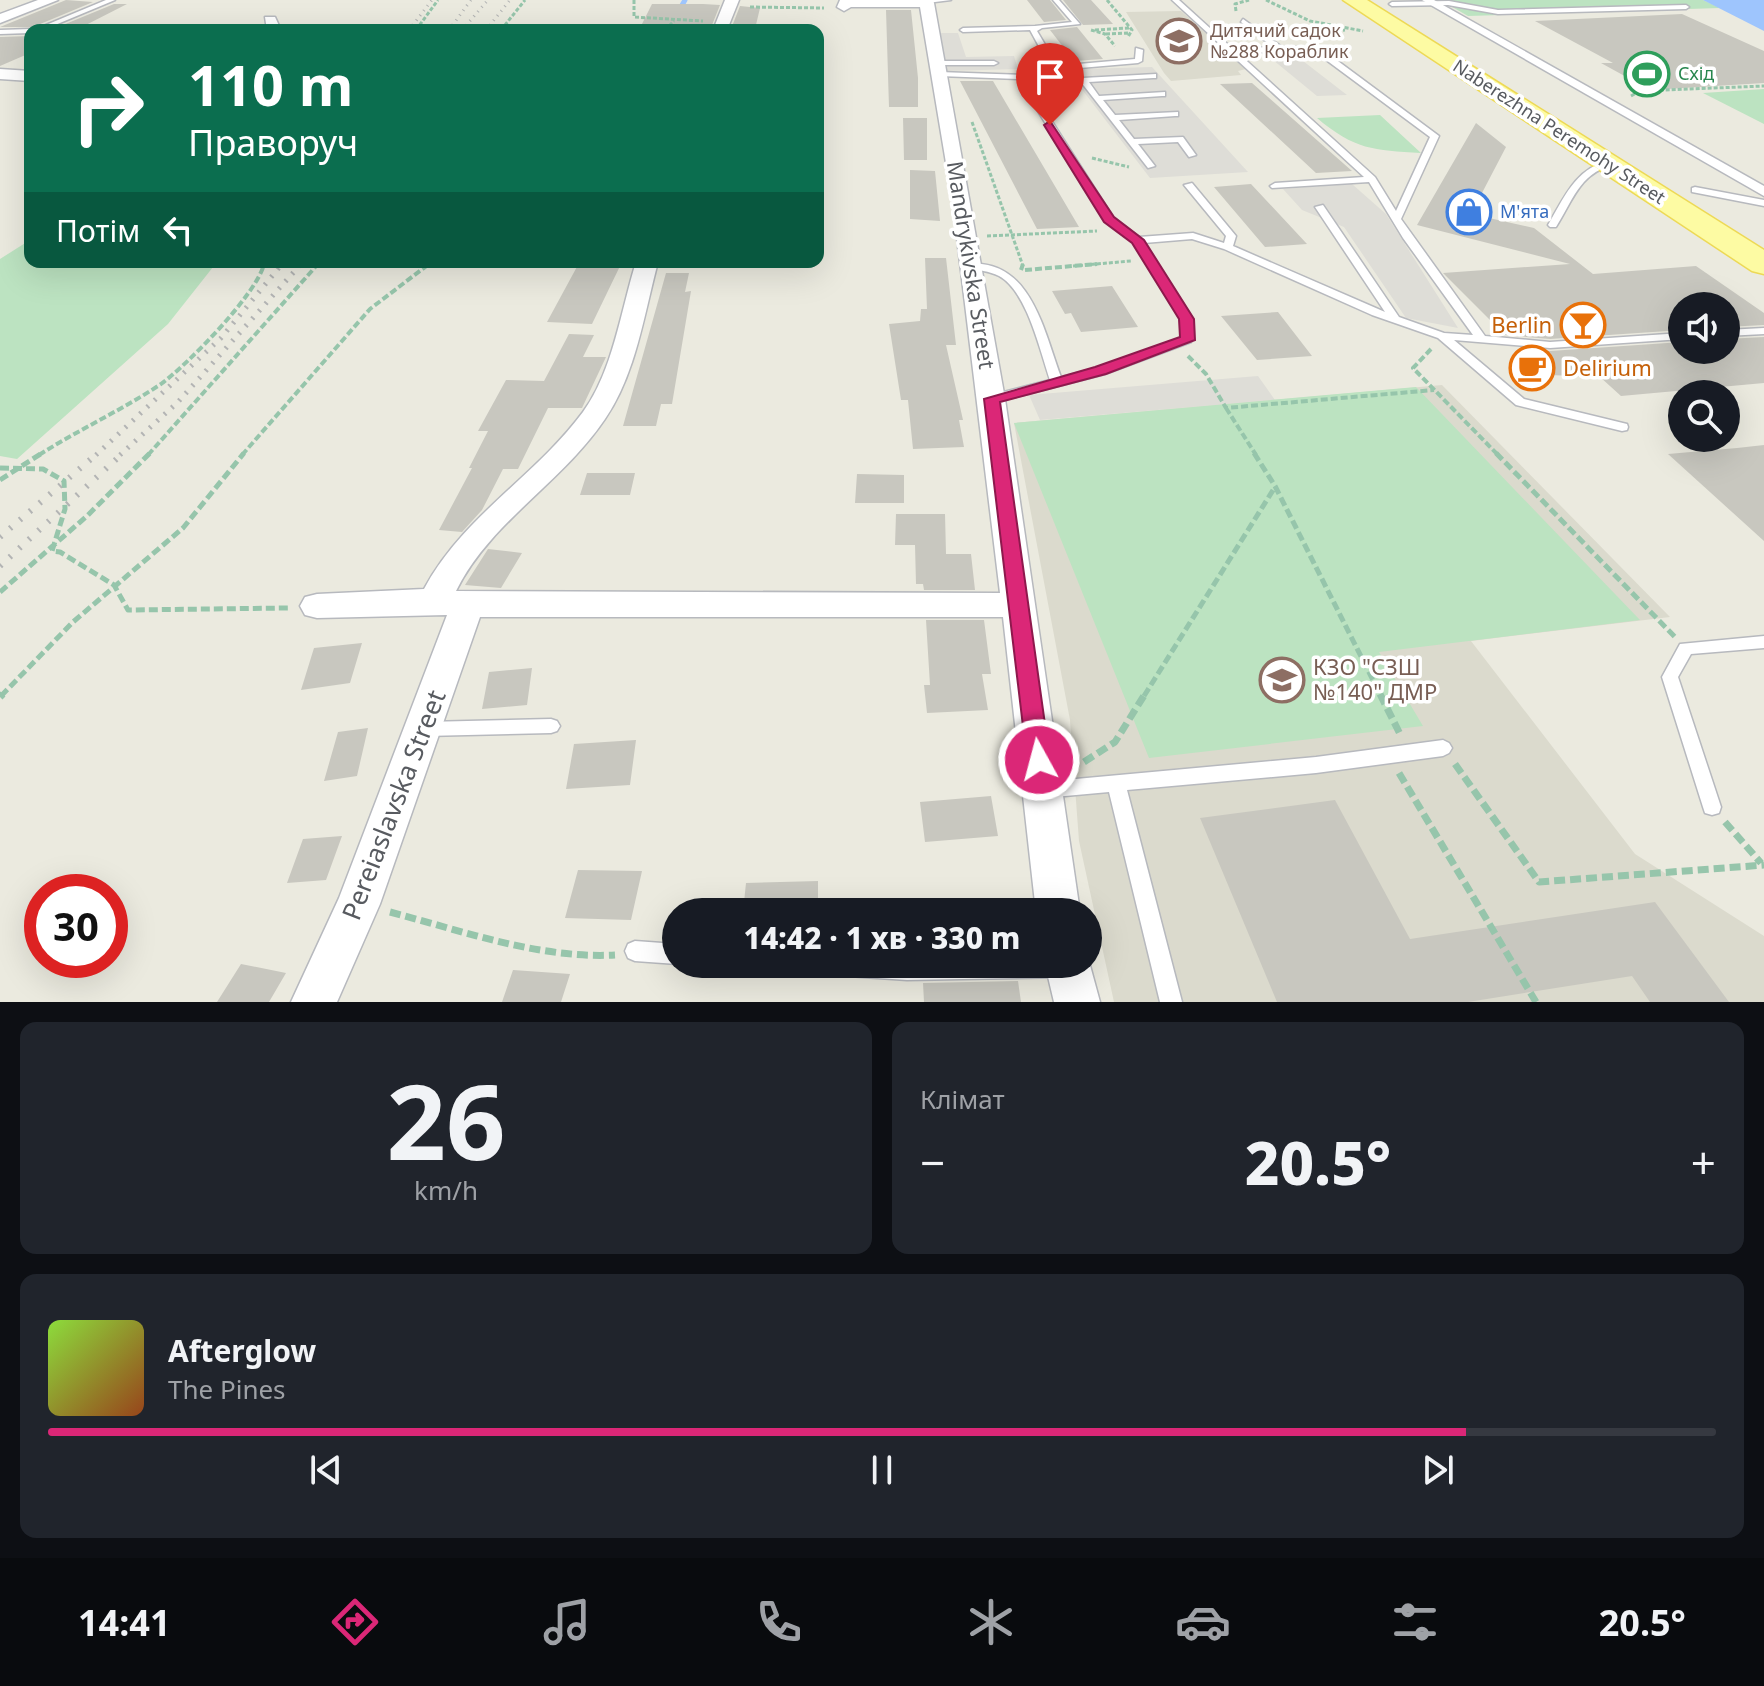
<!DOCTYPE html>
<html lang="uk">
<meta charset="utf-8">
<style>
body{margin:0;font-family:"Noto Sans",sans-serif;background:#20242c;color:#f1f3f6;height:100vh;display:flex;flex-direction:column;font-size:30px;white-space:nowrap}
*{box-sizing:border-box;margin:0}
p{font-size:26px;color:#9ea1a6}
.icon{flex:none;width:44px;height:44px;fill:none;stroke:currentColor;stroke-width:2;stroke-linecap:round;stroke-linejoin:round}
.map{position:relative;height:1002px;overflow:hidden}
.side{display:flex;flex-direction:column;gap:20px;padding:20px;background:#0d0f14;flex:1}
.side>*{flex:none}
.guide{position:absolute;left:24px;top:24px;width:800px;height:244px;border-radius:16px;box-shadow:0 8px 32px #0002;background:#0b6e4f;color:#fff;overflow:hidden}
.fabs{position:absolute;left:1668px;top:292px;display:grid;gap:16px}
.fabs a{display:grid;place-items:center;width:72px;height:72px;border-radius:50%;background:#171b24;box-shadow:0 8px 32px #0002;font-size:40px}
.speed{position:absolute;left:24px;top:874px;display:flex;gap:16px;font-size:40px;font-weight:700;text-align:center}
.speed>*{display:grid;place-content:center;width:104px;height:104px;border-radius:50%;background:#171b24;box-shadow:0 8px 32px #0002;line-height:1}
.speed .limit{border:12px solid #d22;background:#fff;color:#111}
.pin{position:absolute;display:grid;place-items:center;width:68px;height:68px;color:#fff;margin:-82px -34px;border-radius:50% 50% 50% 0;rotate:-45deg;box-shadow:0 0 8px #0007}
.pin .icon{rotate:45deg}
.me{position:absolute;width:88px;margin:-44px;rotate:353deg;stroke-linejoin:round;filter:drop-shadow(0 0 6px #0008)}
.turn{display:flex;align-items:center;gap:28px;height:168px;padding:0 32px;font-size:36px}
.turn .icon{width:104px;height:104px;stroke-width:2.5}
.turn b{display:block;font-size:56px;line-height:68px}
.then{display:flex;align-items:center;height:76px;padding:0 32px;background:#0003;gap:16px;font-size:30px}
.big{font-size:60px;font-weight:800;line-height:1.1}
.side .widget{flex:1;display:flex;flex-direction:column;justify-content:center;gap:12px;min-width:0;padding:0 28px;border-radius:16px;background:#20242c}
.side .dial{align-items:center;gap:0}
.dial b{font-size:104px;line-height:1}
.song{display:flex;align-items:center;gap:24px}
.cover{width:96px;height:96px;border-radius:12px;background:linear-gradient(135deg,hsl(90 70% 55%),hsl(20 70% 35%))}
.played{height:8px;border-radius:4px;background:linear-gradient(90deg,#db2777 85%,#363941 85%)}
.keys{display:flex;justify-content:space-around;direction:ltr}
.heat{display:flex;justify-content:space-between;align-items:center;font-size:44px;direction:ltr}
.side .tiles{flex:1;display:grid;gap:20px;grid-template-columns:1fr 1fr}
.widget:last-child{grid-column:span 2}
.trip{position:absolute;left:662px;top:898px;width:440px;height:80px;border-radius:40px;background:#171b24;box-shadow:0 8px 32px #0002;font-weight:800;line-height:80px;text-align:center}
.menu{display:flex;height:128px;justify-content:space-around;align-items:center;background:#090b0e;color:#9ea1a6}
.menu .icon{width:56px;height:56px}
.menu .active{color:#db2777}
.menu b{font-size:36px;color:#f1f3f6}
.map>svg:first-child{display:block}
.industrial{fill:#deddd7}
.education{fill:#dbdacd}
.green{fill:#bce3c1}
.water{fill:#9ec5fd}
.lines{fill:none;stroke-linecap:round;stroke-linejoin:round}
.stream{stroke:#9ec5fd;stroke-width:5}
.building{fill:#c8c7bf}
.service-casing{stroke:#b7b9be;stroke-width:3}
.pedestrian-casing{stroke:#b7b9be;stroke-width:3}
.minor-casing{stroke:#b7b9be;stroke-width:3}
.primary-casing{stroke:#edd956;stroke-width:3}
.path-far3{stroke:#96c5ab;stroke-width:3;stroke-dasharray:4 2;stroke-linecap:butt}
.path-far2{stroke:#96c5ab;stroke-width:4;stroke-dasharray:7 3;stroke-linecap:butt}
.path-far1{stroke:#96c5ab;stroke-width:5;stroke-dasharray:9 4;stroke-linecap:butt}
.path{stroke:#96c5ab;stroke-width:7;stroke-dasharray:11 5;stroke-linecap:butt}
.service{fill:#fff;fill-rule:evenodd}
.pedestrian{fill:#fff;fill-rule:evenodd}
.minor{fill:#fff;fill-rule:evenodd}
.primary{fill:#fdfba3;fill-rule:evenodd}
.rail-far3{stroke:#b3b4b4;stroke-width:3;stroke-dasharray:1 5;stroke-linecap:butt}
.rail-far2{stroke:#b3b4b4;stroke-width:4;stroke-dasharray:1 7;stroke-linecap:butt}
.rail-far1{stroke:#b3b4b4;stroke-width:5;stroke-dasharray:2 8;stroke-linecap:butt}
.rail{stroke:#b3b4b4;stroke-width:6;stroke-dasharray:2 11;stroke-linecap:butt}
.route{fill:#db2777;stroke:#8e194d;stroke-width:2}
.labels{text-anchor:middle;stroke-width:7;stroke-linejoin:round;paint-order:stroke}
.far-education-label{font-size:18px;fill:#785e54;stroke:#fff;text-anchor:start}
.far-leisure-label{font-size:18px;fill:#27864d;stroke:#fff;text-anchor:start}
.far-street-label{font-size:18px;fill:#585b60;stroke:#fff}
.far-shop-label{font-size:18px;fill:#366cbe;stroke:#fff;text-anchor:start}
.street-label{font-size:22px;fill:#585b60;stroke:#fff}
.food-label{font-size:22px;fill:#c56008;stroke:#fff;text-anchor:end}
.education-label{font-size:22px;fill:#785e54;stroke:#fff;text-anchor:start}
.near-street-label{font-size:26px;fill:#585b60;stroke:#fff}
</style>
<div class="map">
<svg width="1764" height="1002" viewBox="0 0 1764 1002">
<rect width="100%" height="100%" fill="#ebeadf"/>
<path class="industrial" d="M940 33H958L966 57 1014 56 1018 69 946 71Z
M1294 54 1347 95 1317 96 1267 55Z
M1152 67 1248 172 1150 178 1077 83 1055 84 1046 70Z
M1352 184 1386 214 1458 328 1406 318 1344 227 1302 210 1283 189Z
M1258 376 1275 400 1040 420 1029 395Z"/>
<path class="education" d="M1181 11 1246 69 1238 71 1241 75 1171 81 1164 73 1126 12Z
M1442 385 1670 617 1471 641 1635 854 1764 936V1002H1114L1079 841 1070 720 1014 423Z"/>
<path class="green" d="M1440 0H1703L1720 8 1468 16Z
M1764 89V124L1703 93Z
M1380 115 1421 153C1373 150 1355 150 1317 118Z
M30 240V262H217L168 324 17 459 0 456V259Z
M1416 387 1640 620 1379 652 1423 726 1149 758 1014 423Z"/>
<path class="water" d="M1703 0H1764V31Z"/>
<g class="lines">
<path class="stream" d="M659 30 677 14 685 0"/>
</g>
<path class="building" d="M66 0 93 2 33 27H0Z
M1027 0H1050L1066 20 1044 22Z
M1063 0H1091L1113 24 1083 25Z
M114 4H127L76 30H51Z
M652 4H703L720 5 710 30 640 28Z
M740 6 760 8 755 29H731Z
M886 10H911L918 78V107H889Z
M1682 14 1764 51V83L1650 90 1601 63H1613L1535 21Z
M1077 27 1103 59 1074 61 1050 30Z
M30 36V53L0 66V37Z
M960 81H993L1079 227 1037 229Z
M1252 83 1352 171 1316 173 1220 84Z
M903 118H927V160H904Z
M1476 123 1506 147 1471 214 1534 228 1593 274 1696 266 1764 313V325L1726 327V306H1682V330L1550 339 1505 335 1443 273 1570 264 1417 225Z
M910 170 935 171 940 221 910 219Z
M1251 184 1307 244 1265 247 1214 187Z
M925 258H946L956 345H946L963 420H959L964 447 913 449 908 400H901L889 324 920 321 921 309H927Z
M579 263 621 264 592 324 547 322Z
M666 273H689L685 292 691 291 672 404H661L656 426H623Z
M1112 286 1138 327 1081 332 1071 313 1065 314 1052 291Z
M1278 312 1312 356 1257 360 1221 316Z
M569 334 594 335 583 357H606L582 408H548L518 469H503L482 510 462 532 439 530 472 468H469L488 431H478L506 380 544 381Z
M1764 337V383L1621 396 1600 377 1549 375 1520 348 1550 351 1682 342V353L1726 350V339Z
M1764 445V541L1668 454 1737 448Z
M587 473H635L630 495H580Z
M857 474 904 475V503H855Z
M896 514H945L946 554H971L975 590H924L923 584H916L915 545H895Z
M488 549 522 553 501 588 465 585Z
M926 620H984L991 674H982L988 710 927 713 924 685H930Z
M362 643 350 683 301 690 314 648Z
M532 668 527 705 482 709 489 672Z
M368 728 357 776 324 781 338 732Z
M636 740 630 785 566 789 574 744Z
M991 796 998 836 925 842 920 802Z
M1335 800 1410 939 1655 902 1729 1002H1650L1632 976 1468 1002H1277L1200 818Z
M342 836 326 880 287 883 303 839Z
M578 870 642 871 631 920 565 918Z
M818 881V912H743L746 883Z
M241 964 286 973 269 1002H217Z
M513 970 570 974 561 1002H502Z
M1018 981 1021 1002H924L923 983Z"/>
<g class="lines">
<g class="service-casing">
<path id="service" d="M106 0H115L43 30H34Z
M924 0H951L927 3Z
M1053 0H1059L1080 24 1042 28 1037 31 1050 53 1029 63 1034 75 1083 78 1156 74V78H1153L1089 82 1099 96 1165 92V96H1162L1103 100 1115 115 1178 112V116H1175L1119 120 1134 139 1183 137 1196 155 1189 157 1178 142 1138 144 1155 166 1148 168 1081 82 1025 79 1113 217 1139 237 1193 233 1224 243 1226 236 1184 185 1192 183 1236 236 1233 246 1385 312 1315 207 1323 205 1399 317 1444 333 1473 335 1403 238 1369 182 1272 188 1270 186 1275 183 1364 177 1172 0H1179L1233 49 1273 47 1241 22 1243 19 1282 47H1319L1439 136 1401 219 1485 336 1550 342 1682 333V339L1550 348 1454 340 1524 399 1627 424 1628 427 1627 430 1622 431 1516 405 1438 338 1372 315 1224 249 1192 239 1144 243 1193 319 1191 342 1105 374 992 403 988 402 986 399 988 396 1050 380C1040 351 1027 291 999 276 989 271 978 270 968 268V264C1031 258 1044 332 1061 377L1097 368 1181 338V319L1133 242 1106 221 1018 79 939 76 935 74 939 72 1026 75 1021 62 1042 52 1030 30 963 32 960 30 963 28 1035 26 1072 22ZM1314 51 1430 137 1396 211 1375 177 1238 53Z
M1449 1 1498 10 1686 5 1689 7 1686 9 1498 14 1448 5 1392 6 1389 4 1392 2Z
M0 30 30 29 33 30H30V33L0 34Z
M1136 48 1143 50 1142 61 1138 63 1045 71 1041 69 1045 67 1135 59Z
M937 61H994L998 63 994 65H934L933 63Z
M1608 161 1612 164 1611 166C1580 173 1572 202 1556 227H1550L1548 225C1564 198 1575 169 1608 161Z
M1695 187 1764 200V206L1692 192V188Z
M1764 328V334L1726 336V330Z
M1764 636V648L1691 654 1678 677 1721 807 1719 813 1712 815 1705 813 1703 807 1662 677 1680 644Z
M551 719 557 721 560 726 557 731 551 733 425 736 419 734 416 729 419 724 425 722Z
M1443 740 1449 743 1452 748 1449 753 1443 756 1316 773 1127 790 1182 1002H1160L1109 792 1043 798 1037 796 1034 790 1037 784 1043 782 1316 757Z
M635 941 676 944 677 964 635 961 628 958 625 951 628 944Z
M822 964H1074L1075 966 1071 973 1064 977 907 980 833 975 826 971Z"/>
</g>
<g class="pedestrian-casing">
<path id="pedestrian" d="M1422 0H1434L1764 186V196Z"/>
</g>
<g class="minor-casing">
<path id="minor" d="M38 0H58L0 23V14Z
M725 0H739L727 30H713Z
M840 0H933L934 3 1005 399 1080 912H1036L1003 617H480L380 904 337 1002H291L339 898 447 615 317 618 305 615 300 606 305 597 317 594 424 589C463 516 535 477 583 412 613 371 621 310 636 262H658C644 314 636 374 605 419 562 483 490 522 456 591L1000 593 953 205 920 7H851L844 11 837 7Z
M265 17H275L281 30H267Z
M0 69 30 71V81L0 79Z
M1088 958 1100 1002H1054L1045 964H1088Z"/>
</g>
<g class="primary-casing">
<path id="primary" d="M1343 0H1367L1764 250V274L1752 271Z"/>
</g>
<path class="path-far3" d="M634 0V17L703 21
M1107 0 1132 30 1128 37
M1266 0 1310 21 1363 31
M750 7 824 8
M1236 11 1235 4 1249 0
M416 30 438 0
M501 30 525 0
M665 30 674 21
M1091 30 1105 34 1115 46
M1095 30 1129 28
M1319 32 1345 30
M1106 34 1128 33
M1631 96 1640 91 1764 86
M972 122 1023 266
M1092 158 1129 167
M987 236 1097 231
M263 266 264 262
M317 266 320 262
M427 266 432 262
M1073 266 1131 261"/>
<path class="path-far2" d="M1021 270 1023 264
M1025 270 1097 264
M1431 349 1413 368 1498 455
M1188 356 1206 374 1226 408 1434 390
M1226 408 1256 455
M39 455C78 430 122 410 161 384 187 365 257 294 264 264
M148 455 318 264
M242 455 370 309 429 264"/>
<path class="path-far1" d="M1254 453 1275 486 1381 696
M1496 453 1675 637
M0 468 43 469 64 481 65 509 52 551 60 552 114 585 128 610 288 608
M0 480 42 453
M0 592 87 516 150 453
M1 696 73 622 183 528 244 453
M1144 696 1275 487"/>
<path class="path" d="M1380 694 1400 734
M0 697 3 694
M1084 762 1115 742 1145 694
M1455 764 1539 882 1764 865
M1399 773 1536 1002
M1725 822 1761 863
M390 912C463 931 539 959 615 955"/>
<use href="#service" class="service"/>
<use href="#pedestrian" class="pedestrian"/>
<use href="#minor" class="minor"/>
<use href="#primary" class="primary"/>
<path class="rail-far3" d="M409 30 432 0
M449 30 471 0
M462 30 488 0
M486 30 510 0"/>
<path class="rail-far2" d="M280 266 283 262
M300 266 303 262"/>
<path class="rail-far1" d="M96 455 221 338 282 264
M120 455 178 402 301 264"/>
<path class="rail" d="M0 537 98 453
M0 566 123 453"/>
</g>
<path class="route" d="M1050 121 1114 217 1144 240 1194 319 1195 340 1106 374 1000 402 1050 760 1047 767 1039 770 1030 767 1027 760 984 399 1095 367 1180 337 1179 319 1132 243 1104 222 1044 125Z"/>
<defs>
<g id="school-ring" transform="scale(2.3)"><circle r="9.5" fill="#fff" stroke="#8d6e63" stroke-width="1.5"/><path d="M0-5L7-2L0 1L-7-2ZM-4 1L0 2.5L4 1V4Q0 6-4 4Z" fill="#8d6e63"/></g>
<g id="stadium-ring" transform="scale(2.3)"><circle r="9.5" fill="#fff" stroke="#2e9e5b" stroke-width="1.5"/><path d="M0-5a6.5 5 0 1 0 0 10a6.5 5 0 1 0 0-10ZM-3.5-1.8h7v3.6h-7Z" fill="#2e9e5b"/></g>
<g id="shop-ring" transform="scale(2.3)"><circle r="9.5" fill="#fff" stroke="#3f7fe0" stroke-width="1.5"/><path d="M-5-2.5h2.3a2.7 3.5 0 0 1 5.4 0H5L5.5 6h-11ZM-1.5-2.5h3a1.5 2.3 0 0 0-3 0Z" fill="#3f7fe0"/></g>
<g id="bar-ring" transform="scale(2.3)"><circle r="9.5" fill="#fff" stroke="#e8710a" stroke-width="1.5"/><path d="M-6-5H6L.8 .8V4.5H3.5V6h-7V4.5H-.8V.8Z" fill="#e8710a"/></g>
<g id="cafe-ring" transform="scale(2.3)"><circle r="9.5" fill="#fff" stroke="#e8710a" stroke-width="1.5"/><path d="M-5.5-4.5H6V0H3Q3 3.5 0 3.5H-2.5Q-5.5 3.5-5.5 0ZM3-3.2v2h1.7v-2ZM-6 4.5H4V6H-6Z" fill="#e8710a"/></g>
</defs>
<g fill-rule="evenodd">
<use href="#school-ring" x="1179" y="41"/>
<use href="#stadium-ring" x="1647" y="74"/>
<use href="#shop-ring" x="1469" y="212"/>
<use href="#bar-ring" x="1583" y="325"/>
<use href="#cafe-ring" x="1532" y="368"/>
<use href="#school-ring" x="1282" y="680"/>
</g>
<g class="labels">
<g class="far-education-label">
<text x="1210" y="37">Дитячий садок<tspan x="1210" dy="21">№288 Кораблик</tspan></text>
</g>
<g class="far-leisure-label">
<text x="1678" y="80">Схід</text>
</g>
<g class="far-street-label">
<text transform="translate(1559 132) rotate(33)" y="6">Naberezhna Peremohy Street</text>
</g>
<g class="far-shop-label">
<text x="1500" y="218">М'ята</text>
</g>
<g class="street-label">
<text transform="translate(971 265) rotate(81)" y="8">Mandrykivska Street</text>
</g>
<g class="food-label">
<text x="1552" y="333">Berlin</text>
<text x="1563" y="376" text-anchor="start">Delirium</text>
</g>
<g class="education-label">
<text x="1313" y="675">КЗО "СЗШ<tspan x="1313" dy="25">№140" ДМР</tspan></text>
</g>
<g class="near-street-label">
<text transform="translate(394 805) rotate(-69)" y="9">Pereiaslavska Street</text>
</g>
</g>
</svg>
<div class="fabs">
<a><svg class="icon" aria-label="sound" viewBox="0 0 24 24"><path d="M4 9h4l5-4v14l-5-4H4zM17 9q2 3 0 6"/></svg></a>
<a><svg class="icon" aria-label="search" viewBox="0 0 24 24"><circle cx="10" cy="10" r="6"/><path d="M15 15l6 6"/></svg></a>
</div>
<div class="speed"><div class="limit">30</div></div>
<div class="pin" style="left:1050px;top:125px;background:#d93025"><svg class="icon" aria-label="arrive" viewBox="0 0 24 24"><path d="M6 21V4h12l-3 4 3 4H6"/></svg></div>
<svg class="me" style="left:1039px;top:760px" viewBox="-20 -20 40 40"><circle r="17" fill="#db2777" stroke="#fff" stroke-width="3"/><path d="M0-11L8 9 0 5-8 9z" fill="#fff"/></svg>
<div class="trip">14:42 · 1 хв · 330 m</div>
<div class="guide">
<div class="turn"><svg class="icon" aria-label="right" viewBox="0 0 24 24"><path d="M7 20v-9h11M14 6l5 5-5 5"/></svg><div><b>110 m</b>Праворуч</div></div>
<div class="then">Потім<svg class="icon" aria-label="left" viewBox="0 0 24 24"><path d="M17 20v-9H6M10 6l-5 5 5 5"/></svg></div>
</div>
</div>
<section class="side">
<div class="tiles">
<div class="widget dial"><b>26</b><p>km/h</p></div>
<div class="widget"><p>Клімат</p>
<div class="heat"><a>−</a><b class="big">20.5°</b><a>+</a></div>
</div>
<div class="widget">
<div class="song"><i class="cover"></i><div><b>Afterglow</b><p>The Pines</p></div></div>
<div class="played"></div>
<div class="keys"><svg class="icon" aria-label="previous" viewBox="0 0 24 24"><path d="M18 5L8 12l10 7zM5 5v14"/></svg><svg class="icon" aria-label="pause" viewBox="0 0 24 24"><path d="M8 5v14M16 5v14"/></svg><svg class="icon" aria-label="next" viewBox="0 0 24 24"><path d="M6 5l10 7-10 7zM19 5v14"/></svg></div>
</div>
</div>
</section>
<nav class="menu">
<b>14:41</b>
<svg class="icon active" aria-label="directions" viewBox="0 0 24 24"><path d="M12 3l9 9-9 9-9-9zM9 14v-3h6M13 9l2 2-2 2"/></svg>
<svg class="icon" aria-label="music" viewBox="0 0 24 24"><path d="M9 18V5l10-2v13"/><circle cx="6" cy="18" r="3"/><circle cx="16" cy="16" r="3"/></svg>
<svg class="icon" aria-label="phone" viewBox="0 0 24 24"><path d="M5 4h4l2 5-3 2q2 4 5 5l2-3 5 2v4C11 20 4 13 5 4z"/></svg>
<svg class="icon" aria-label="climate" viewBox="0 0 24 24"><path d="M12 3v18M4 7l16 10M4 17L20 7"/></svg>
<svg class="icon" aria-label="car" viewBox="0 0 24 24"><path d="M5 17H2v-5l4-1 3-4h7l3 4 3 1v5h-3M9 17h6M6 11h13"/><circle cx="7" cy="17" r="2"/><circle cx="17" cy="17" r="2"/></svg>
<svg class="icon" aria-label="filters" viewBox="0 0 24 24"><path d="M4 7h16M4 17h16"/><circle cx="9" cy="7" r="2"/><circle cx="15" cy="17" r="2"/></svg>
<b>20.5°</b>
</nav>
